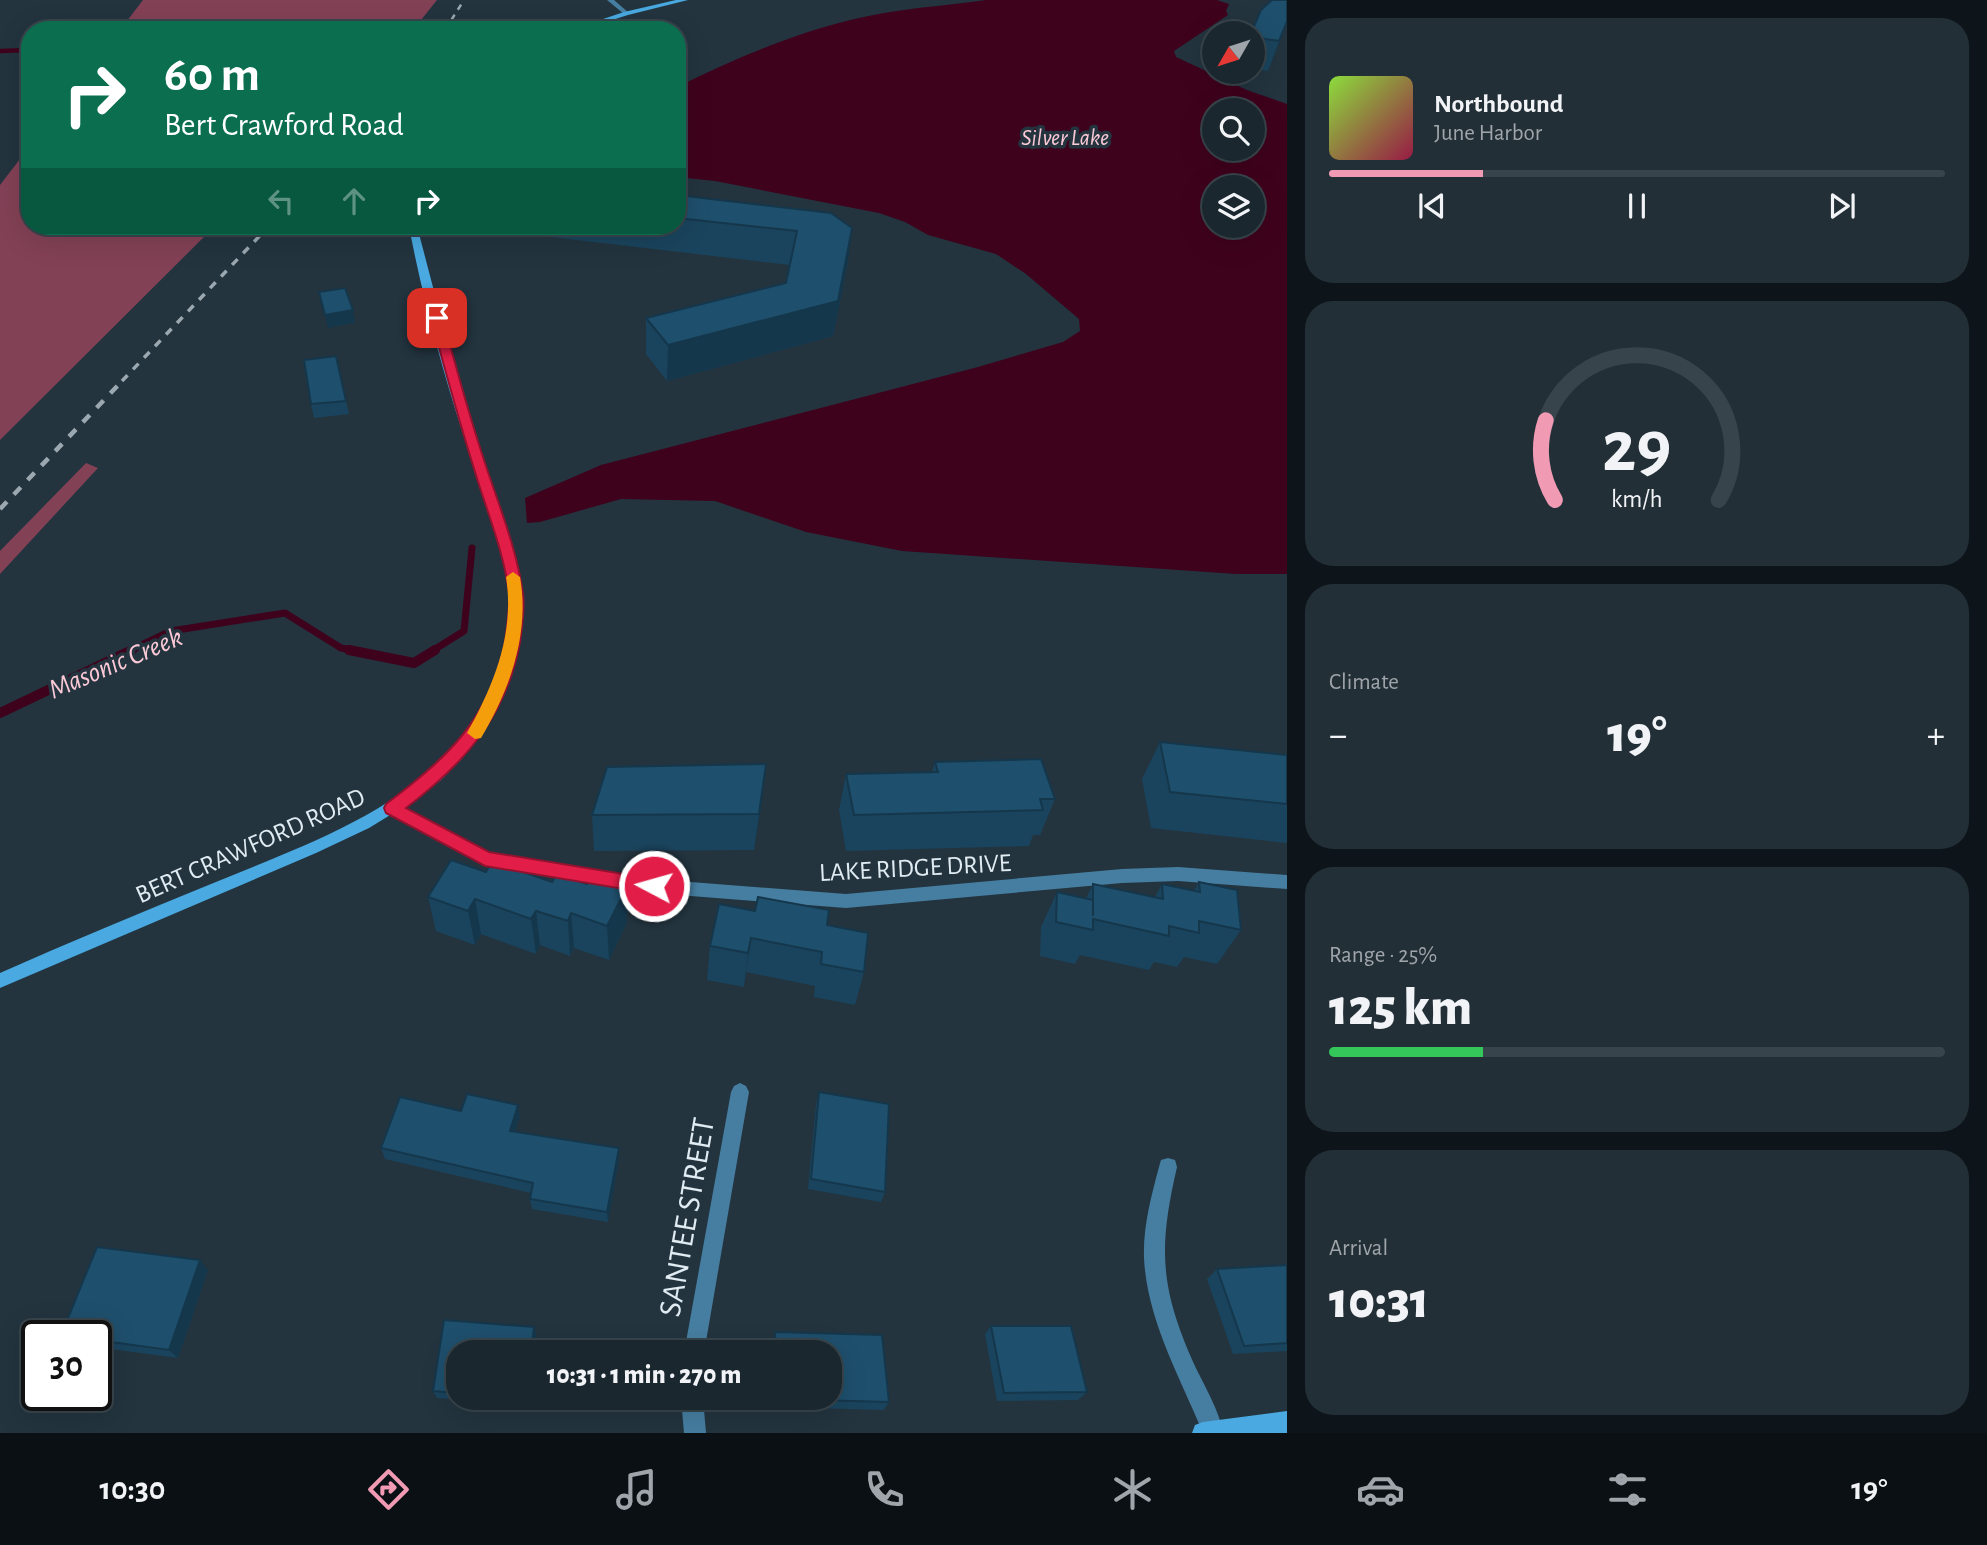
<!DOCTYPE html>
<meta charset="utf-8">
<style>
body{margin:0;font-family:"Alegreya Sans",sans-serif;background:#232f37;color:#f1f3f6;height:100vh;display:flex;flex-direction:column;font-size:26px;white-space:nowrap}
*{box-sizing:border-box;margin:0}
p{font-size:23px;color:#9fa5aa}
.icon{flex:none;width:38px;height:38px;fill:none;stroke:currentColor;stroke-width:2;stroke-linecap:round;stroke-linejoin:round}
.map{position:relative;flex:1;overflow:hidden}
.details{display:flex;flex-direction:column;gap:18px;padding:18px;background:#0e151a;width:700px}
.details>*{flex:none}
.top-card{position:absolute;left:21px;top:21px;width:665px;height:214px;border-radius:28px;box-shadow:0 7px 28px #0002,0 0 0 2px #38444b;background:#0b6e4f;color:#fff;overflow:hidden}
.needle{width:46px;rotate:231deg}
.tools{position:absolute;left:1202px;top:21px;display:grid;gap:14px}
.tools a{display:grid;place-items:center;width:63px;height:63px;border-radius:50%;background:#1a272f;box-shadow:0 7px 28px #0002,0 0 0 2px #38444b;font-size:35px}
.speed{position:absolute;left:21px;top:1320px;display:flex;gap:14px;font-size:35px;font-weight:700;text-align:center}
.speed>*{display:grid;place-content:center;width:91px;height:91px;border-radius:50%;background:#1a272f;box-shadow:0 7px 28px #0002,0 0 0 2px #38444b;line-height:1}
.speed .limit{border:4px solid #111;border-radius:10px;background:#fff;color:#111}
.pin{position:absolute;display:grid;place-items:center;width:60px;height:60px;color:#fff;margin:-30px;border-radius:14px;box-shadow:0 4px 10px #0006}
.me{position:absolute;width:77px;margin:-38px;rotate:276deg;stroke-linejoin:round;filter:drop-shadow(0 0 5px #0008)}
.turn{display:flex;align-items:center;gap:24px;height:147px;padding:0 28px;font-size:32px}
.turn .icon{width:91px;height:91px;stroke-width:2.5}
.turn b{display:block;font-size:49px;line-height:60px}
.lanes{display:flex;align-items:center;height:66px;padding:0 28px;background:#0003;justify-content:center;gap:35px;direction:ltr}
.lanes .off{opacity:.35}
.big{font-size:52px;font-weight:800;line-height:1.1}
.details .card{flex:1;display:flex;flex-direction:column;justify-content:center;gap:10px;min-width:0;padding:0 24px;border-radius:28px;background:#232f37}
.details .dial{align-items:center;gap:0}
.dial svg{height:182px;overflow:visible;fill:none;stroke:#38444b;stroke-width:7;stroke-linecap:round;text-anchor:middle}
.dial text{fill:#f1f3f6;stroke:none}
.song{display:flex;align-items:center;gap:21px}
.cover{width:84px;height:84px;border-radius:10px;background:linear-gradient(135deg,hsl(90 70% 55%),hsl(340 70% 35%))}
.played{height:7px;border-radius:4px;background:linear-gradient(90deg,#f19ab3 25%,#38444b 25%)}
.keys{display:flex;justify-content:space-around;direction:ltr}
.heat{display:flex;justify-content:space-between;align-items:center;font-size:38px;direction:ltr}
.charge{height:10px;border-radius:5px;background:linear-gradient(90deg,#34c759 25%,#38444b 0)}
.trip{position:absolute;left:446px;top:1340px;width:396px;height:70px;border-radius:28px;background:#1a272f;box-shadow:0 7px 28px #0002,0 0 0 2px #38444b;font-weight:800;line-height:70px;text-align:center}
.tabs{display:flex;height:112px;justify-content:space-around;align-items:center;background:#0a1013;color:#9fa5aa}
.tabs .icon{width:49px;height:49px}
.tabs .on{color:#f19ab3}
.tabs b{font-size:32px;color:#f1f3f6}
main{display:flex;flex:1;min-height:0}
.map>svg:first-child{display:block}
.green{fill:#834156}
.water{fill:#3f021d;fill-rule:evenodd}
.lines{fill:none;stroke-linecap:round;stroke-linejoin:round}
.stream-far2{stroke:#3f021d;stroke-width:4.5}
.stream-far1{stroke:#3f021d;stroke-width:7}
.stream{stroke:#3f021d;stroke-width:10}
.street{fill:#467ea1;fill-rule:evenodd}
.secondary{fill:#49a9e0;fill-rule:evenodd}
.rail-far2{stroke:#9ba8b0;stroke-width:2.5;stroke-dasharray:6 6;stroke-linecap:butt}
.rail-far1{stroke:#9ba8b0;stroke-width:3.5;stroke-dasharray:8 8;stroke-linecap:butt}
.rail{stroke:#9ba8b0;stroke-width:4.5;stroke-dasharray:10 10;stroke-linecap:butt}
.wall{fill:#1a445d}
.shaded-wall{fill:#15374c}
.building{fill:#1e4f6c;stroke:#15374c;stroke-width:2}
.route{fill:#e11d48;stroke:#92132f;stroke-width:2}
.slow{fill:#f59e0b}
.labels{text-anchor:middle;stroke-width:7;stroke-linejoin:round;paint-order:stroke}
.far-water-label{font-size:23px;font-style:italic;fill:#fccad7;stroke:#23343f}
.street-label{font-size:26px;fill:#e0ebf2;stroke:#23343f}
.water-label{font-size:28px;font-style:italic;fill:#fccad7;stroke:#23343f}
.near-street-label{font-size:32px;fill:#e0ebf2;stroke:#23343f}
</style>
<main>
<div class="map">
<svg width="1287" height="1433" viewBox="0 0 1287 1433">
<rect width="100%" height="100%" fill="#23343f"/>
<path class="green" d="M143 0H437L413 30H120Z
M30 146V226H215L0 440V185Z
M86 463 98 468 0 574V551Z"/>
<path class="water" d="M986 0H1217L1229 4 1226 11 1228 15 1174 51 1176 57 1247 90 1287 104V574H1236L902 551 806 532 715 501 621 499 540 522 527 523 525 498 601 465 978 367 1063 342 1080 331 1079 319 1026 274 996 254 928 235 905 222 879 213 715 181 677 177V87C742 55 813 25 884 13 918 7 952 5 986 0ZM1214 110H1253V149H1214ZM1214 187H1253V226H1214Z"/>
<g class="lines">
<path class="stream-far2" d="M0 51 30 50"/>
<path class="stream-far1" d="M129 651 171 631 285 613 341 648 357 651
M432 651 464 631 472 548"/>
<path class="stream" d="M349 650 414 663 435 650
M0 713 132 650"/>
<path class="street" d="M607 0H614L629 13 624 14Z
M392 802 488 853 627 877 846 894 1122 869 1178 867 1287 875V889L1178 881 1122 883 846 908 627 891 485 865 387 812 385 808 387 804Z
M740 1083 746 1086 749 1092 704 1353H684L731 1092 734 1086Z
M1168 1158 1175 1160 1177 1167C1158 1249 1160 1287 1194 1364 1203 1383 1221 1414 1223 1433H1203C1180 1377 1147 1320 1144 1258 1143 1227 1151 1197 1159 1167L1161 1160Z
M681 1398H703L706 1433H684Z"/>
<path class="secondary" d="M676 0H688L628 15 581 30H570L624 12Z
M409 226H417L458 383 511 539 521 581 522 620 514 663 507 683 489 722 461 760 441 780 418 798 369 828 316 853 0 988V973C70 942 140 913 211 884 319 839 455 796 497 674 507 644 513 611 508 579 501 530 480 484 464 437 442 369 422 296 409 226Z
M1287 1411V1433H1192L1195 1425 1203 1422Z"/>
<path class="rail-far2" d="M445 30 464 0"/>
<path class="rail-far1" d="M122 381 269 226"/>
<path class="rail" d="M0 509 124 379"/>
</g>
<path class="wall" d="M1287 0V23L1268 71 1253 68V33Z
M677 195 831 213 848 262 833 336 667 381 646 354V318L786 283 790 265 517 233 516 226H677Z
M336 356 349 414 314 418 311 404Z
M1160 742 1287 755V843L1151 828 1142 779Z
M935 762 1055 799 1040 835H1033L1029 846 846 851 839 810 846 774 932 772Z
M762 800 754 850 594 851 592 815Z
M486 872 627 922 609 960 574 948 570 956 540 945 536 954 481 934 475 945 436 931 428 897Z
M1199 882 1241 930 1217 964 1184 957 1177 967 1154 962 1149 970 1080 955 1075 964 1040 956 1041 927 1057 892 1086 898 1093 884 1155 897 1162 884 1194 891Z
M827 925 864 972 855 1005 814 997 815 986 746 972 744 987 707 980 710 946Z
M819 1092 885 1192 881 1202 808 1189 816 1104Z
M461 1111 520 1116 515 1131 619 1159 608 1222 532 1209 530 1199 531 1193 385 1159 381 1148Z
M1287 1265V1351L1233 1354 1207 1279 1217 1269Z
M208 1270 178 1358 96 1347V1335Z
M444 1320 534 1327 536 1335 534 1353H458V1398H529L528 1405 437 1398 433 1391Z
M991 1326 1087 1392 1078 1400 997 1401 985 1334Z
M775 1332 882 1335 889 1402 884 1410 776 1407 775 1398H830V1353H773V1340Z"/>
<path class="shaded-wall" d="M1287 21V23L1268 71 1279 41Z
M852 228 848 262 833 336 667 381 668 345 838 301Z
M353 310 355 323 328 328 325 315Z
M766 764 762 800 754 850 759 814Z
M627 887V922L609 960 607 926Z
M475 899 481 934 475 945 468 911Z
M536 911 540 945 536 954 531 919Z
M571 913 574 948 570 956 568 921Z
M751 938 746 972 744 987 748 953Z
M518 1105 520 1116 512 1142 510 1131Z
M619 1148V1159L608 1222 607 1212Z
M200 1260 208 1270 178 1358 169 1350Z
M534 1327 536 1335 534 1353H531Z"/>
<path class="building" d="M1272 0H1287V21L1279 41 1253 37V33H1251L1261 10Z
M677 195 831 213 852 228 838 301 668 345 646 318 786 283 797 231 677 218Z
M345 288 353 310 325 315 319 292Z
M336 356 346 401 311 404 304 360Z
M1160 742 1287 755V804L1170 792Z
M1041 759 1055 799H1040L1043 810 854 815 846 774 938 772 935 762Z
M766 764 759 814 592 815 607 767Z
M451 860 486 872 492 861 552 882 557 874 587 884 591 875 627 887 607 926 571 913 568 921 536 911 531 919 475 899 468 911 428 897Z
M1199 882 1237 890 1241 930 1199 921V933L1169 926V936L1093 919V930L1056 922 1057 892 1093 900V916V884L1163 899 1162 884 1200 892Z
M758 897 829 910 827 925 868 933 864 972 821 964 822 952 751 938 748 953 710 946 719 904 755 911Z
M819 1092 889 1104 885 1192 811 1179Z
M467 1094 518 1105 510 1131 619 1148 607 1212 530 1199 533 1183 381 1148 400 1097 461 1111Z
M97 1247 200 1260 169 1350 96 1340V1335H61Z
M1287 1265V1343L1244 1346 1217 1269Z
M444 1320 534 1327 531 1353H458V1393L433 1391Z
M991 1326H1071L1087 1392 1004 1393Z
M775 1332 882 1335 889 1402 778 1399V1398H830V1353H776Z"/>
<path class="route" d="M437 315 443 318C456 368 470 418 486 466 500 508 517 550 523 594 525 609 522 627 520 642 506 717 465 763 406 808L489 852 654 879 661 881 663 886 661 892 654 894 485 866 386 813 384 808 386 804C446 759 490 719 505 642 507 627 510 609 509 594 504 552 487 512 475 472 459 421 445 370 431 318Z"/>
<path class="slow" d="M513 572 520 577C530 633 510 690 481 738L475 739 467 733C494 685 515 633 506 577Z"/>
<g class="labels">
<g class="far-water-label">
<text x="1065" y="145">Silver Lake</text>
</g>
<g class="street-label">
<text transform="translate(250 845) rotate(-24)" y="9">BERT CRAWFORD ROAD</text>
<text transform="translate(915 867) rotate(-3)" y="9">LAKE RIDGE DRIVE</text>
</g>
<g class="water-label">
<text transform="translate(115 662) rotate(-23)" y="10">Masonic Creek</text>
</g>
<g class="near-street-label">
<text transform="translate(686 1217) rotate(-80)" y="11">SANTEE STREET</text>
</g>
</g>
</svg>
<div class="tools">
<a><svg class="needle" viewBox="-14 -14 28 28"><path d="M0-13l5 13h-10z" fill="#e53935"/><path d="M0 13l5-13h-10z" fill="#9fa5aa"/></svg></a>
<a><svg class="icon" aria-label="search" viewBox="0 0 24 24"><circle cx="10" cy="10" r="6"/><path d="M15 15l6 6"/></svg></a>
<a><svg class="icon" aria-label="layers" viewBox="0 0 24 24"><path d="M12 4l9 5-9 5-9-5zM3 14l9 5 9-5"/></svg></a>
</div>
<div class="speed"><div class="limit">30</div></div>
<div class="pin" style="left:437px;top:318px;background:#d93025"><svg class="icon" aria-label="arrive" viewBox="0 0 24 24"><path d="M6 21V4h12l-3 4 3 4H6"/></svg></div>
<svg class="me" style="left:654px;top:886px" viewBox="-20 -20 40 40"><circle r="17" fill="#e11d48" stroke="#fff" stroke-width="3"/><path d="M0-11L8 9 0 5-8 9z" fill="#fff"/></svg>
<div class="trip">10:31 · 1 min · 270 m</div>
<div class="top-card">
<div class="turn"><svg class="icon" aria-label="right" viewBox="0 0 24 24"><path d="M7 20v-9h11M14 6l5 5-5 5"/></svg><div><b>60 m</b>Bert Crawford Road</div></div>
<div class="lanes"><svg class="icon off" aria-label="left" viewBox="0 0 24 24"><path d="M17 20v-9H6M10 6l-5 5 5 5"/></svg><svg class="icon off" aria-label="ahead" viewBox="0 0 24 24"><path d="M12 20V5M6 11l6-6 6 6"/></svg><svg class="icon" aria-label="right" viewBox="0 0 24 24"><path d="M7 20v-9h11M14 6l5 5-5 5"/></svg></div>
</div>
</div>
<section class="details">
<div class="card">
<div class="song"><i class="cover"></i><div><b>Northbound</b><p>June Harbor</p></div></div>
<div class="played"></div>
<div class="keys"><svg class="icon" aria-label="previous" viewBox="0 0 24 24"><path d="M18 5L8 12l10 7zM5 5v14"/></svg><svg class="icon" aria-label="pause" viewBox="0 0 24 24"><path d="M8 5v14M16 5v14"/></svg><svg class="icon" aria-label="next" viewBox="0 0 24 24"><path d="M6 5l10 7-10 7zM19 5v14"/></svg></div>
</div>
<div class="card dial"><svg viewBox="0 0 100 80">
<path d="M14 69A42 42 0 1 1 86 69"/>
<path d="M14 69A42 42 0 0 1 10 34" stroke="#f19ab3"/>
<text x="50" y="56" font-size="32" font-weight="700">29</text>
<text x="50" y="72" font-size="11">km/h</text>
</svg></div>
<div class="card"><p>Climate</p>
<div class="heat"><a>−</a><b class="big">19°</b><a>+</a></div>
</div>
<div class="card"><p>Range · 25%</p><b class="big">125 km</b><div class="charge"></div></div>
<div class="card"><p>Arrival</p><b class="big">10:31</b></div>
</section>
</main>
<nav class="tabs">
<b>10:30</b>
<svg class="icon on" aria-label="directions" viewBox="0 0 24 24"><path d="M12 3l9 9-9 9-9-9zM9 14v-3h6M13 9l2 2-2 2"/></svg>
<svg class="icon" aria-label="music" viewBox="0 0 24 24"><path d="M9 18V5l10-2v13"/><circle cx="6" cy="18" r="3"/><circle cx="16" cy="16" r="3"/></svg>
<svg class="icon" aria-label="phone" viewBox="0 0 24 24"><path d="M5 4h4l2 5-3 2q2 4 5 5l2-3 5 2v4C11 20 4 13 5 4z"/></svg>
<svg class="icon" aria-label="climate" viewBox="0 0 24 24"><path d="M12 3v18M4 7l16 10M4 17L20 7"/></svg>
<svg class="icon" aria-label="car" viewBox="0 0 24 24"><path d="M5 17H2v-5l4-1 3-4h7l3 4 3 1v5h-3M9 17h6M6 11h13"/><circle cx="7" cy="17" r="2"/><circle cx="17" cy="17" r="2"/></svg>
<svg class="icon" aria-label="filters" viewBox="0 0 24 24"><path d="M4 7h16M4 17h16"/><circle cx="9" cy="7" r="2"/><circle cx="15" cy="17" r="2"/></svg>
<b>19°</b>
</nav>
